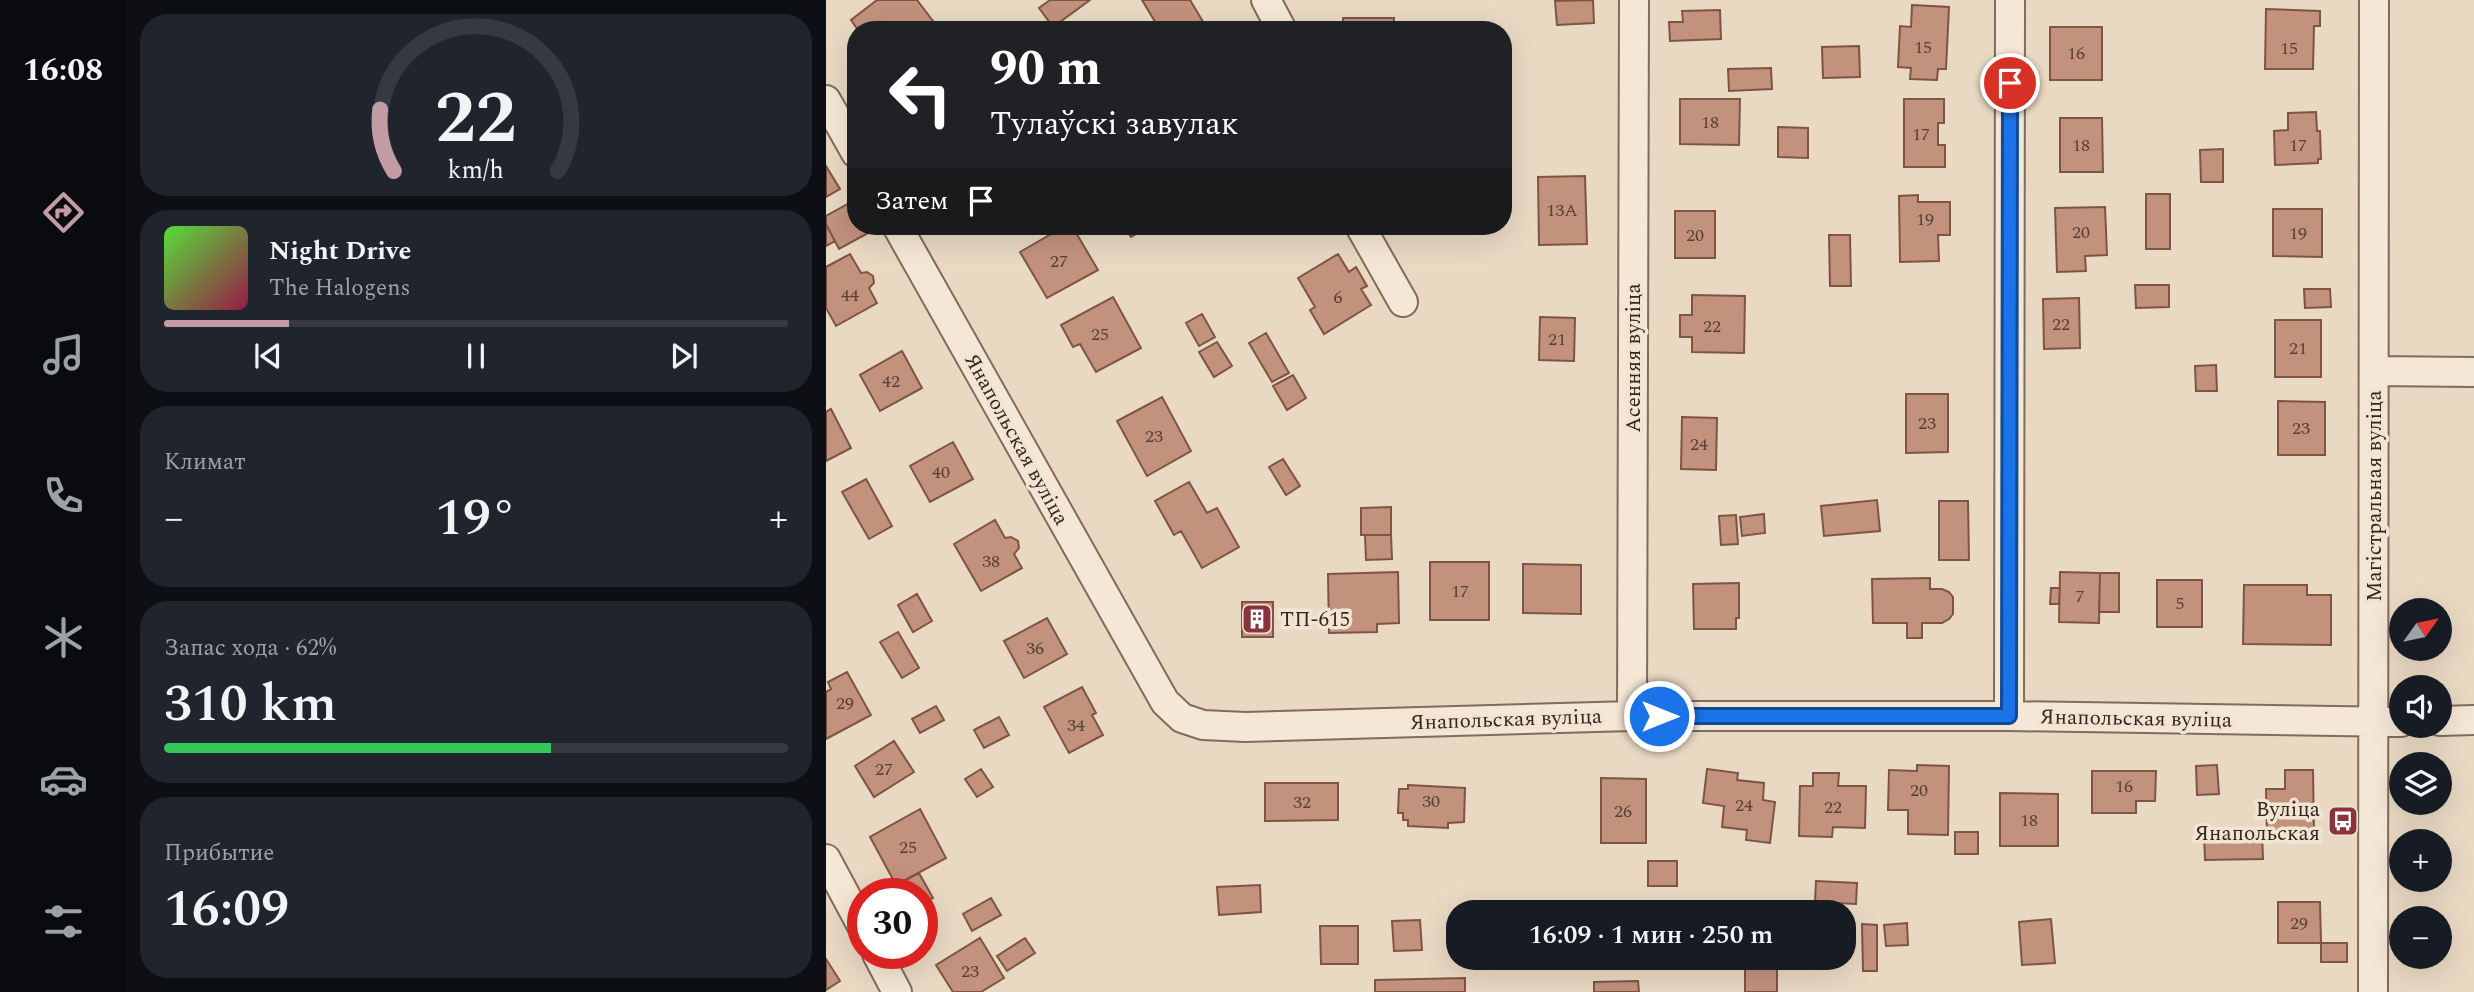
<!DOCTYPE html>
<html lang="ru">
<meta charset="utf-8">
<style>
body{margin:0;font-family:Spectral,serif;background:#20242c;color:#f1f3f6;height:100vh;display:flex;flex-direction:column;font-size:26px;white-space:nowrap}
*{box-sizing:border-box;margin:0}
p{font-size:23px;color:#9ea1a6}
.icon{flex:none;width:38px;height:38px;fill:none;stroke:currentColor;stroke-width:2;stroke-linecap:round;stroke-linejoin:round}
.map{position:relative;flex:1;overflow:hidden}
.panel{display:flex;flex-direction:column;gap:14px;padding:14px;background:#0d0f14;width:700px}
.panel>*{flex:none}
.banner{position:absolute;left:21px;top:21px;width:665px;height:214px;border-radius:28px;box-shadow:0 7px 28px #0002;background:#202124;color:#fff;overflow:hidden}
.needle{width:46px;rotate:57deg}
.controls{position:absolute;left:1563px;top:598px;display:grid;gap:14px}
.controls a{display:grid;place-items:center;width:63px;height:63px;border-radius:50%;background:#171b24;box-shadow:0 7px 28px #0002;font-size:35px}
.speed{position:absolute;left:21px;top:878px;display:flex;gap:14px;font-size:35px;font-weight:700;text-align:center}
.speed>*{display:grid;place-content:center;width:91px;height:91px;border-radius:50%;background:#171b24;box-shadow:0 7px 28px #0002;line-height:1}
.speed .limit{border:10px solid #d22;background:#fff;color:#111}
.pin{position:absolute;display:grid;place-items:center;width:60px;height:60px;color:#fff;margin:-30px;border:4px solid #fff;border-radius:50%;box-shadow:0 2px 7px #0007}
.me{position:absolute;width:77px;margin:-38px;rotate:90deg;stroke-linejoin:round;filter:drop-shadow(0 0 5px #0008)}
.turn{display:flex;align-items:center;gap:24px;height:147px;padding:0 28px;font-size:32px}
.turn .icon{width:91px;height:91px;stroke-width:2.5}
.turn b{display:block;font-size:49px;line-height:60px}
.then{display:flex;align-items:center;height:66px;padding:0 28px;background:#0003;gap:14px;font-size:26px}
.big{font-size:52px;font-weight:600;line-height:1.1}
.panel .tile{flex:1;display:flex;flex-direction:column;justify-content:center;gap:10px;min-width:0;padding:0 24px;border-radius:28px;background:#20242c}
.panel .dial{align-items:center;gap:0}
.dial svg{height:182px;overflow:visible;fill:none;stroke:#363941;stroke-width:7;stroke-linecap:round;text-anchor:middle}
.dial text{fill:#f1f3f6;stroke:none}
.song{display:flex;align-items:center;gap:21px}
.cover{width:84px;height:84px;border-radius:10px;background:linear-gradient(135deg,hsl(110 70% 55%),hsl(340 70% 35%))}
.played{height:7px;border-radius:4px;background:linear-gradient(90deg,#c39ca3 20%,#363941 20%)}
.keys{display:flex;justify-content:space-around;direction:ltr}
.heat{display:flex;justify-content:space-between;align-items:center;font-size:38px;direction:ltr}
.charge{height:10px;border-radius:5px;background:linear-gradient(90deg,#34c759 62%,#363941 0)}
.trip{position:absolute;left:620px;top:900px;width:410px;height:70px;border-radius:28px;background:#171b24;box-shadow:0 7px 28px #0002;font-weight:600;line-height:70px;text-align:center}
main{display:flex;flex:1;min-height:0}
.dock{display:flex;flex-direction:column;width:126px;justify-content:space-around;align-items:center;background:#090b0e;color:#9ea1a6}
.dock .icon{width:49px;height:49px}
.dock .selected{color:#c39ca3}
.dock b{font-size:32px;color:#f1f3f6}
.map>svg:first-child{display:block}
.building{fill:#c3927d;stroke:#7e5444;stroke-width:2}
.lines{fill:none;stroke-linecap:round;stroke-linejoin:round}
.minor-casing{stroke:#816b5c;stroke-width:32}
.minor{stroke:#f5e7d5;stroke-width:28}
.route-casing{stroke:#114b97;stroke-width:18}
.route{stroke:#1a73e8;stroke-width:12}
.labels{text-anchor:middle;stroke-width:7;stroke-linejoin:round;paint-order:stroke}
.number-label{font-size:18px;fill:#564136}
.street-label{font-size:21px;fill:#32261e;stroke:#f1e4d2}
.poi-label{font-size:21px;fill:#32261e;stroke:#f1e4d2;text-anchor:start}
</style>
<main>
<nav class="dock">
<b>16:08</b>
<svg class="icon selected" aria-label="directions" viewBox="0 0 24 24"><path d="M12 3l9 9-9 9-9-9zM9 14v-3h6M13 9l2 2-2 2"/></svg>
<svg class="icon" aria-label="music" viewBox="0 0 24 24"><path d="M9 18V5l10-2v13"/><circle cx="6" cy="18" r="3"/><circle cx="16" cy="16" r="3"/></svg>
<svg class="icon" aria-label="phone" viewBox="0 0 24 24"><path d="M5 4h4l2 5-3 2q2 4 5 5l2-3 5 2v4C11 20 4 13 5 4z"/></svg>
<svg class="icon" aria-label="climate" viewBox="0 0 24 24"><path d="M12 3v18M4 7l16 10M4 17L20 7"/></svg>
<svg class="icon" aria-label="car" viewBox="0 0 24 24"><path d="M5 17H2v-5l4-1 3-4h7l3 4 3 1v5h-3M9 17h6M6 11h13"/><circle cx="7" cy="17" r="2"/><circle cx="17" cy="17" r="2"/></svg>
<svg class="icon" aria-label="filters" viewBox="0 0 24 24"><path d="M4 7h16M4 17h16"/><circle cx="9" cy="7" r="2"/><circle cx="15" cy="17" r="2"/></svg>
</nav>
<section class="panel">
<div class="tile dial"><svg viewBox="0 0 100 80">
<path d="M14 69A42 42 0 1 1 86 69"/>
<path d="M14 69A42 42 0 0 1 8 42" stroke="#c39ca3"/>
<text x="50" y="56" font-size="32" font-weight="700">22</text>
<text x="50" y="72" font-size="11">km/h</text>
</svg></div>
<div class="tile">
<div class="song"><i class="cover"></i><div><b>Night Drive</b><p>The Halogens</p></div></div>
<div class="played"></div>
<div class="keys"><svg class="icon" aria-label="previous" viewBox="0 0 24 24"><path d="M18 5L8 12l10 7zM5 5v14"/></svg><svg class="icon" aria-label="pause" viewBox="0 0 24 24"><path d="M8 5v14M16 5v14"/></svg><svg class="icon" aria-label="next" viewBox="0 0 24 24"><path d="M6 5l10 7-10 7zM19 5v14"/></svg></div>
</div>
<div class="tile"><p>Климат</p>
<div class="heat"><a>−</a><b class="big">19°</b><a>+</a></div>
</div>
<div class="tile"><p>Запас хода · 62%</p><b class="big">310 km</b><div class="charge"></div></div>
<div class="tile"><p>Прибытие</p><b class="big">16:09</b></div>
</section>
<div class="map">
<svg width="1648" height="992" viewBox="0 0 1648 992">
<rect width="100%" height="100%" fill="#e9d9c3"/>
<path class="building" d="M51 0H91L113 29 32 30 25 20Z
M224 0H264L227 27 213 8Z
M316 0H364L382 30H334Z
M767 0 768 23 731 25 729 1Z
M1086 5 1123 7 1120 69H1112L1111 80 1084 79 1085 68 1072 67 1074 26 1085 27Z
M1440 9 1494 11V26H1488L1487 69H1439Z
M894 10 895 39 844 41 843 22H857L856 11Z
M517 18H568V30H517Z
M1224 27H1276V80H1224Z
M1033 46 1034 77 997 78 996 47Z
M945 68 946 89 903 91 902 69Z
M854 99H914L913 145 854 144Z
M1078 99H1118V123H1112V145H1119V167H1078Z
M1490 112 1491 131H1494L1495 159H1492V163L1449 165 1448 131 1462 130V113Z
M1234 118H1276L1277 172H1234Z
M952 127 982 128V158L952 157Z
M1397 149V182H1375L1374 150Z
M0 166 14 189 0 197Z
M759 176 761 244 713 245 712 177Z
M1320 194H1344V249H1320Z
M1092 195V202H1124V235H1112L1113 261 1074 262 1073 196Z
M27 201 30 206V226H41L44 232 13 249 0 224V216Z
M1279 207 1281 255 1259 256 1260 271 1231 272 1229 208Z
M1447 209H1496V257L1447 256Z
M849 211H889V258H849Z
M0 224 9 241 0 246Z
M239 226H246L272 270 221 298 194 252Z
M298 226H324L305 237Z
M1003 235H1024L1025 286H1004Z
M24 254 35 273 41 272 47 276 48 283 43 288 51 303 10 326 0 308V267Z
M512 254 523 272 530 267 541 286 535 289 545 305 498 334 484 310 489 307 472 278Z
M1309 285H1343V307L1310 308Z
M1478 289H1504L1505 307 1479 308Z
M866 295 919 296 918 353 866 352V337H854V315H866Z
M287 297 315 348 270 372 254 344 247 347 235 325Z
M1253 298 1254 348 1218 349 1217 299Z
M376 314 389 337 373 346 360 323Z
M714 317 749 318 748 361 713 360Z
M1449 320H1495V377H1449Z
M440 333 463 373 446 382 423 343Z
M391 342 406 366 388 377 373 352Z
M76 351 96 388 54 411 34 375Z
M1390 365 1391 391H1370L1369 366Z
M467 375 480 398 461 410 447 386Z
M1080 394H1122V452L1080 453Z
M336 397 365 451 321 476 291 421Z
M1452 401 1499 402V455H1452Z
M5 409 25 448 0 461V412Z
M856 417 891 418 890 470 855 469Z
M127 442 147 479 104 502 84 466Z
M457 459 474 486 460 495 443 467Z
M40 479 66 526 43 539 16 492Z
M363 482 381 513 391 508 413 547 376 568 355 531 348 535 329 501Z
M1051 500 1054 531 998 536 995 506Z
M1113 501H1142L1143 560H1113Z
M565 507V535H535V508Z
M938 514 939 533 916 536 914 517Z
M910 515 912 544 895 545 893 516Z
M169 520 179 538 185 537 192 541 193 548 188 554 196 568 155 591 128 544Z
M539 535H565L566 559 540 560Z
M604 562H663V620H604Z
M697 564 755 565V614L697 613Z
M572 572 573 623 551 624V632L503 633 502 574Z
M1234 572 1274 573 1273 623 1233 622Z
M1274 573H1293V612H1273Z
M1104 578V589H1116L1123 592 1127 597V614L1123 619 1116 623H1096V638H1081V623H1047L1046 579Z
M1331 580H1376V627H1331Z
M913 583V618H910V629H868L867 584Z
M1418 585H1481V595H1505V645L1417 644Z
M1225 588H1234L1233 604H1224Z
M91 594 106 621 87 632 72 605Z
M416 602H447V637H416Z
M221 618 241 654 198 678 178 641Z
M72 632 93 668 76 678 54 642Z
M21 672 45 715 0 739V692L5 689 2 682Z
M256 687 270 713 266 715 277 735 243 753 218 707Z
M110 706 118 720 94 733 86 719Z
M173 717 183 735 158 748 148 730Z
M68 741 88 772 48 797 29 766Z
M1091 765 1123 766 1122 835 1082 834V810H1062L1063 770 1091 771Z
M1391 765 1393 794 1371 795 1370 766Z
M155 769 167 787 151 797 139 779Z
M881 769 912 773 911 780 938 783 937 800 949 802 944 843 920 840 921 830 896 827 898 806 877 803Z
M1459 770H1487L1488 833H1441L1440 789H1459Z
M1266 771H1330L1329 801H1310V813H1266Z
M987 773H1013L1012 786H1040L1039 828 1007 827 1006 837 973 836 974 786H987Z
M775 778 820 779V843H775Z
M439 783H512V820L439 821Z
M582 785 639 788 638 822 622 823V828L582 826V820H577V813H572L573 789H582Z
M1174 793 1232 794V846H1174Z
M94 809 120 858 70 885 44 837Z
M1129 832H1152V854H1129Z
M1436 832 1437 859 1379 860 1378 833Z
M822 861H851V886H822Z
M93 873 107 898 96 903V894H75L70 885Z
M990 881 1031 883 1030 904 989 902Z
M434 885 435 912 393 915 391 887Z
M165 898 175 915 146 931 137 914Z
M1452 902H1494L1495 943H1452Z
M1225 919 1229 963 1196 965 1193 922Z
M594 920 596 950 568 951 566 921Z
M1081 923 1082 945 1060 946 1058 925Z
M1036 924 1051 925V971H1037Z
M494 926H532V964H495Z
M154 938 178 978 155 992H127L110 965Z
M199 938 209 953 181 971 171 956Z
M1495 943H1521V962H1495Z
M788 957H808L807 967 787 966Z
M0 959 14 981 0 990Z
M919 963H951V992H919Z
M639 978V992H549V980Z
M812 981 813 992H768V982Z"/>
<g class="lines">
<g class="minor-casing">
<path id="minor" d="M440 0 456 30
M0 100 30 153
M71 226 339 702 356 718 377 725 419 727 806 716H1183L1575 722
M534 226 577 302
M1548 371 1648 372
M806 716 808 0
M1183 716 1184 0
M1614 721 1648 720
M0 859 37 928
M51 954 71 992
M1547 992 1548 0"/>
</g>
<use href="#minor" class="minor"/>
</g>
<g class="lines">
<g class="route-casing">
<path id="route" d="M833 716H1183L1184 83"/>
</g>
<use href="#route" class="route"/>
</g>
<defs>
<g id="building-square" transform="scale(1.575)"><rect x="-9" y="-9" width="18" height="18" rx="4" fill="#8a323d" stroke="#f1e4d2"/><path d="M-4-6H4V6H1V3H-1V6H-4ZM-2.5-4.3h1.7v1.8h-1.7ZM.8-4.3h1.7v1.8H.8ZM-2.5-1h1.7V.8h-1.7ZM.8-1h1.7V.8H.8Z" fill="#fff"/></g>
<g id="bus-square" transform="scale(1.575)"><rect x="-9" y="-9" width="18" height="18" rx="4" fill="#8a323d" stroke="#f1e4d2"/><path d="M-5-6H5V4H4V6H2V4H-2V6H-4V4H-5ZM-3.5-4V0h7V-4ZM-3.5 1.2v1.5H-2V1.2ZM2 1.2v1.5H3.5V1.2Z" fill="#fff"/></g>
</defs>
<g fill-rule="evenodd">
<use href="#building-square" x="431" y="619"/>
<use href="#bus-square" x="1517" y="821"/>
</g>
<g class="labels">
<g class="number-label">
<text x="1097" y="53">15</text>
<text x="1463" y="54">15</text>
<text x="1250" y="59">16</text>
<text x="884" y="128">18</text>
<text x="1095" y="140">17</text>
<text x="1255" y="151">18</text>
<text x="1472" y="151">17</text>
<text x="736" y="216">13А</text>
<text x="1099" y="225">19</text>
<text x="1255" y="238">20</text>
<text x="1472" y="239">19</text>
<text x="869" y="241">20</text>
<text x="233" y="267">27</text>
<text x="24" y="301">44</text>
<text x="512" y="303">6</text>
<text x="1235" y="330">22</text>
<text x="886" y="332">22</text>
<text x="274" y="340">25</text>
<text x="731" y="345">21</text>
<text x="1472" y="354">21</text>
<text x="65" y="387">42</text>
<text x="1101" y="429">23</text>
<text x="1475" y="434">23</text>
<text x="328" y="442">23</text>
<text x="873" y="450">24</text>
<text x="115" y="478">40</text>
<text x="165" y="567">38</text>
<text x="634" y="597">17</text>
<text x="1254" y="602">7</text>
<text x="1354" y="609">5</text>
<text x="209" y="654">36</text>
<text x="19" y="709">29</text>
<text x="250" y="731">34</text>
<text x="58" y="775">27</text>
<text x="1298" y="792">16</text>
<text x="1093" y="796">20</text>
<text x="605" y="807">30</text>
<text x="476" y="808">32</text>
<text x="918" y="811">24</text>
<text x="1007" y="813">22</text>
<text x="797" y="817">26</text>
<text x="1203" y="826">18</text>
<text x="82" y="853">25</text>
<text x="1473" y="929">29</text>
<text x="144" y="977">23</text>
</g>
<g class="street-label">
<text transform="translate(807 358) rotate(-90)" y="7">Асенняя вуліца</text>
<text transform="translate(191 439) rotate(61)" y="7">Янапольская вуліца</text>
<text transform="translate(1548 496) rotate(-90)" y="7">Магістральная вуліца</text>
<text transform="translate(1310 718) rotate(1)" y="7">Янапольская вуліца</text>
<text transform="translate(680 719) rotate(-2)" y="7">Янапольская вуліца</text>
</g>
<g class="poi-label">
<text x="454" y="626">ТП-615</text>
<text x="1494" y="816" text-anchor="end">Вуліца<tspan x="1494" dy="24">Янапольская</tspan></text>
</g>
</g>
</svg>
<div class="controls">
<a><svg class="needle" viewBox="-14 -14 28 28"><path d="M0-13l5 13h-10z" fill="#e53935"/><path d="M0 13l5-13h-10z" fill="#9ea1a6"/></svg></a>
<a><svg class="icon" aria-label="sound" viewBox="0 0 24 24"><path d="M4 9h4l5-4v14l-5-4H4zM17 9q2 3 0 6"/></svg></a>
<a><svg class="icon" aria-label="layers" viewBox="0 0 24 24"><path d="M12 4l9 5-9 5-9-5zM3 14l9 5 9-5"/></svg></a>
<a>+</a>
<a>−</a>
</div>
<div class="speed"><div class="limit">30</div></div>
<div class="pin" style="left:1184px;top:83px;background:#d93025"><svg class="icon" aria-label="arrive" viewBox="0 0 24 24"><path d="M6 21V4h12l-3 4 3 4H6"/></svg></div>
<svg class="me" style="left:833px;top:716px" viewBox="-20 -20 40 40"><circle r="17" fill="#1a73e8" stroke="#fff" stroke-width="3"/><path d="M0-11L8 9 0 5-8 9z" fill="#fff"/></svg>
<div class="trip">16:09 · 1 мин · 250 m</div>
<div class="banner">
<div class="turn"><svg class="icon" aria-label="left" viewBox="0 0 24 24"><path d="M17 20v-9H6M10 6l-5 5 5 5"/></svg><div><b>90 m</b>Тулаўскі завулак</div></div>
<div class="then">Затем<svg class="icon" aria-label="arrive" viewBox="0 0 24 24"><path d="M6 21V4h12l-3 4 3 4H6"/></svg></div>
</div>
</div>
</main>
